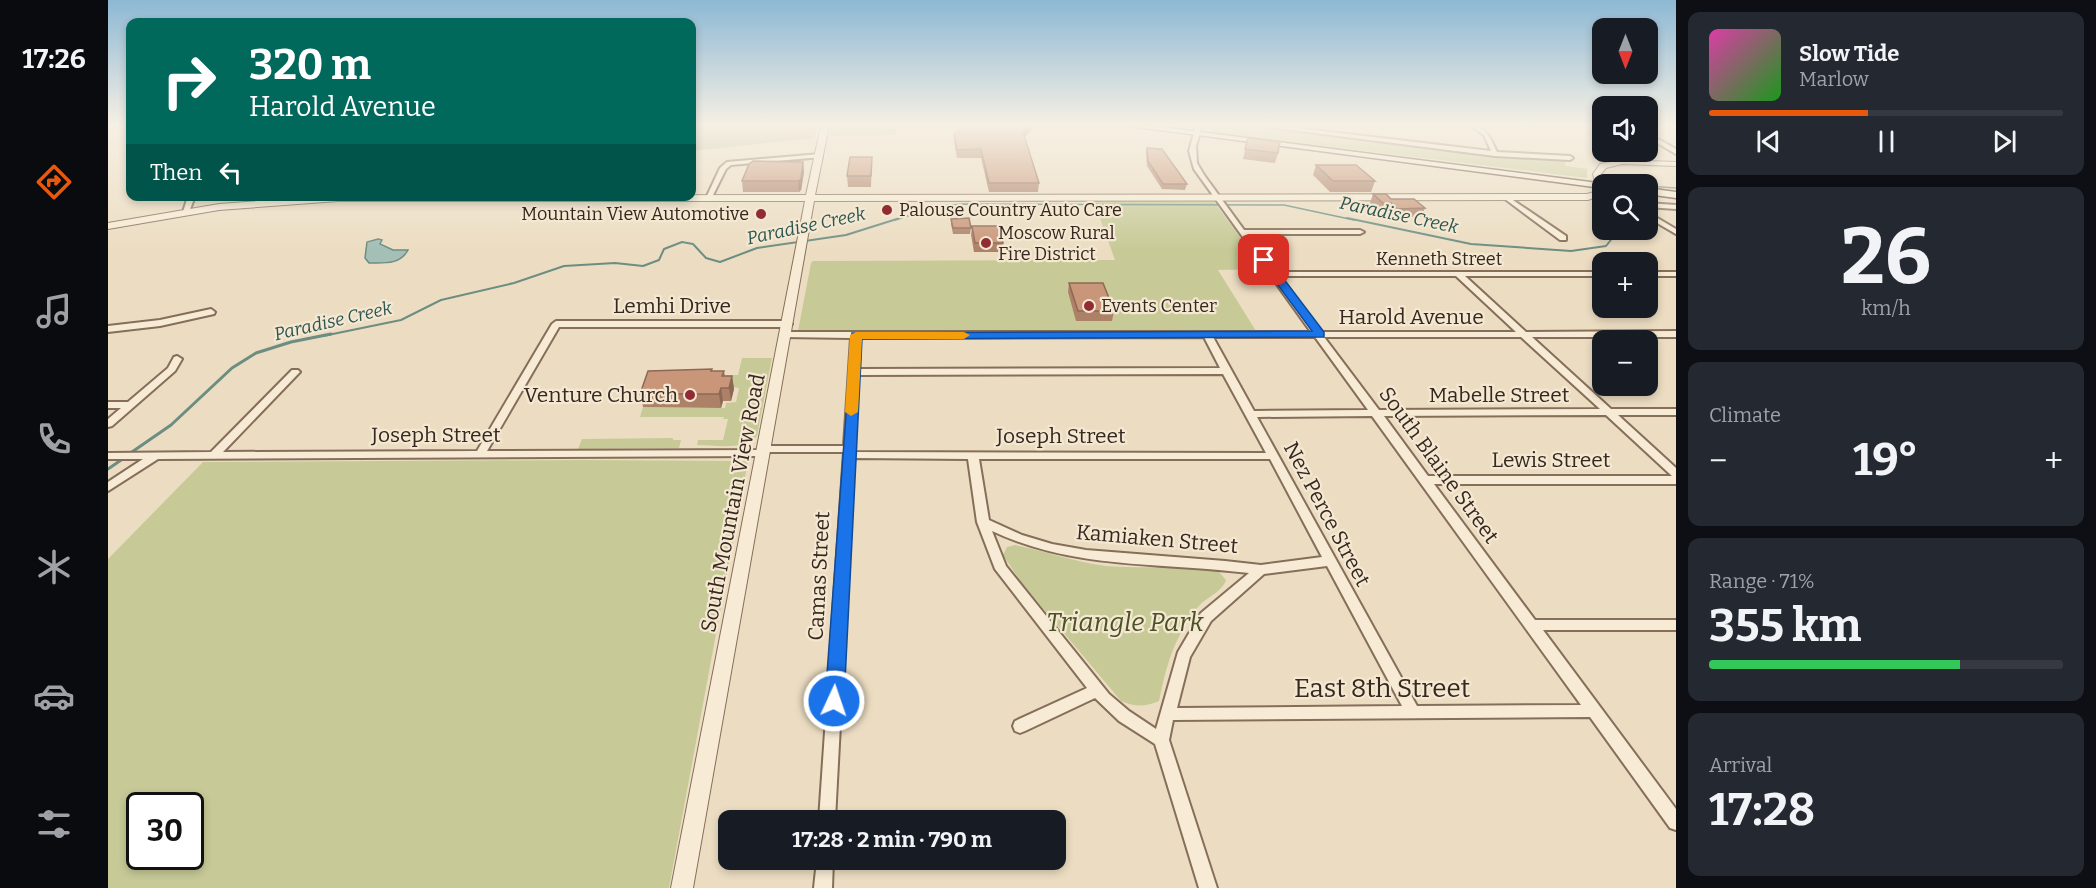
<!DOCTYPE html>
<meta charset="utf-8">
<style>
body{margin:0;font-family:Bitter,serif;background:#242831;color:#f1f3f6;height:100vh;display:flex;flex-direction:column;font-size:22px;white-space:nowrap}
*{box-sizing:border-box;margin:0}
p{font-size:20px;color:#9ea1a6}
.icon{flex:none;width:33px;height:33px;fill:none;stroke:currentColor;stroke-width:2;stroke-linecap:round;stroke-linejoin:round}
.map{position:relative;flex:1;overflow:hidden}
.panel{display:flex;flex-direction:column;gap:12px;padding:12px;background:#0d0f14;width:420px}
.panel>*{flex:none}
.top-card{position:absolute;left:18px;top:18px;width:570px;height:183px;border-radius:12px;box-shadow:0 3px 9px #0003;background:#00695c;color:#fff;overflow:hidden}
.needle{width:39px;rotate:180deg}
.buttons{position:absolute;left:1484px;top:18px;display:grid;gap:12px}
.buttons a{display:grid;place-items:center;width:66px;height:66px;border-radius:12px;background:#171b24;box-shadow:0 3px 9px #0003;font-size:30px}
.speed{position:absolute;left:18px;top:792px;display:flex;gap:12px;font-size:30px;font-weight:700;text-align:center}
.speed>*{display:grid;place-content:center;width:78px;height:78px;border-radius:50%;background:#171b24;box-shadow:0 3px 9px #0003;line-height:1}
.speed .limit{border:3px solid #111;border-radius:9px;background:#fff;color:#111}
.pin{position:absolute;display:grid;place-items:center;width:51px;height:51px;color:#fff;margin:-26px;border-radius:12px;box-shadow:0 3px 9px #0006}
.me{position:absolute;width:66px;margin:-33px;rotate:3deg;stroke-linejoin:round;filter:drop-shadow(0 0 4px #0008)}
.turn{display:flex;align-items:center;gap:21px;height:126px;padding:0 24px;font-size:27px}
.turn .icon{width:78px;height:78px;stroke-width:2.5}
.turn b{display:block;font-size:42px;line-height:51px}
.then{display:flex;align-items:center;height:57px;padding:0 24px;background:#0003;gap:12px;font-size:22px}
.big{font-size:45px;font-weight:700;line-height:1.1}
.panel .tile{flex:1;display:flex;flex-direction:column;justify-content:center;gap:9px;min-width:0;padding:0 21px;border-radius:12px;background:#242831}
.panel .dial{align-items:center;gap:0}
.dial b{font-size:78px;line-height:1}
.song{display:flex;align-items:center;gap:18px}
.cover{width:72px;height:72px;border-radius:9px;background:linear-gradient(135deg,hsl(320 70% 55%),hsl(120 70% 35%))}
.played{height:6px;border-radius:3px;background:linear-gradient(90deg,#ea580c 45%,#363941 45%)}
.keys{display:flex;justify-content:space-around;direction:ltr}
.heat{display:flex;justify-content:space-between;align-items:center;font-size:33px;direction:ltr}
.charge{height:9px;border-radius:4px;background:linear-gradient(90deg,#34c759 71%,#363941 0)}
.trip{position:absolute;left:610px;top:810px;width:348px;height:60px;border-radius:12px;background:#171b24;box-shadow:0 3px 9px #0003;font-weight:700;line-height:60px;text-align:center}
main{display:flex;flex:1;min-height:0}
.tabs{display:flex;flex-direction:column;width:108px;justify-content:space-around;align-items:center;background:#090b0e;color:#9ea1a6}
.tabs .icon{width:42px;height:42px}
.tabs .selected{color:#ea580c}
.tabs b{font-size:27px;color:#f1f3f6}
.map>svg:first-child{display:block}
.green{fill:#c7ca97;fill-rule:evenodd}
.cemetery{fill:#bcbf96}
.water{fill:#a4bfb6;stroke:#6c8d82;stroke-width:1.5}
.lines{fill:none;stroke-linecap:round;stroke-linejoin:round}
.stream-far2{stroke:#6c8d82;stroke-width:1.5}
.stream-far1{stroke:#6c8d82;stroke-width:2}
.stream{stroke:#6c8d82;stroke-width:3}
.minor-casing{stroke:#856e5a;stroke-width:4}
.tertiary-casing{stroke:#856e5a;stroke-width:2}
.secondary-casing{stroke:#67503d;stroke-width:3}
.minor{fill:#f7ebd5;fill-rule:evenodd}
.tertiary{fill:#f7ebd5;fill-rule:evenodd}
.secondary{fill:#f7ebd5;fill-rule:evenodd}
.wall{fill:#ad8168}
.shaded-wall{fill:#8d6955}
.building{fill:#c99679;stroke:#8d6955;stroke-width:1.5}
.route{fill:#1a73e8;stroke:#114b97;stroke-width:1.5}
.slow{fill:#f59e0b}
.poi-dot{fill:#922c33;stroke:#f4e8d2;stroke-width:2}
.labels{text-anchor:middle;stroke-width:4.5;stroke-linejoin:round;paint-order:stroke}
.far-poi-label{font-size:18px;fill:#36281e;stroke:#f4e8d2;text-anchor:start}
.far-water-label{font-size:18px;font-style:italic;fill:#2d5550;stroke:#f4e8d2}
.far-street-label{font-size:18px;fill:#36281e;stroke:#f4e8d2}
.street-label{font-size:21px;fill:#36281e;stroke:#f4e8d2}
.poi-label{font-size:21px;fill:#36281e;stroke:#f4e8d2;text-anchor:end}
.near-park-label{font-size:26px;font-style:italic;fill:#495125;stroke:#f4e8d2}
.near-street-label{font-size:26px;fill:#36281e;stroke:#f4e8d2}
</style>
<main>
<nav class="tabs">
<b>17:26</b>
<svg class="icon selected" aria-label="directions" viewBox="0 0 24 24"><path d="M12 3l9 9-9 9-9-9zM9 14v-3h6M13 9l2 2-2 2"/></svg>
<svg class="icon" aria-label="music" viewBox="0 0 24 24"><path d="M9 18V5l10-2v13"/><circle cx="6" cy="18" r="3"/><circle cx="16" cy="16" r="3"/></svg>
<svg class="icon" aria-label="phone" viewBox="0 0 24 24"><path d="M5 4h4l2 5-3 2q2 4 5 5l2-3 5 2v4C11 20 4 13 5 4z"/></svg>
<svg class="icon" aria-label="climate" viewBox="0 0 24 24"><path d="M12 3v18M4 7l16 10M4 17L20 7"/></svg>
<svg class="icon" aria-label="car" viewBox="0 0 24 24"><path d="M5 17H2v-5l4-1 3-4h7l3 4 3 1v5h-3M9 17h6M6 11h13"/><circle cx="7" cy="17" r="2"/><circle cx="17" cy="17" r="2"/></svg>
<svg class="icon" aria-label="filters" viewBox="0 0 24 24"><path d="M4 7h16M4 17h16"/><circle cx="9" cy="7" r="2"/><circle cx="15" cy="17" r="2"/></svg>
</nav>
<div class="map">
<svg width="1568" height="888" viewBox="0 0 1568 888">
<rect width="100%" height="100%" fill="#ecddc2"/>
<path class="green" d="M1103 126H1138L1397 158 1456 160 1458 166 1479 169V178L1103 132Z
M986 202H1106L1156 269 1110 270 1148 331H690L703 263 705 261 1007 260Z
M634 358H664L649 436C636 451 606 445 589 445L590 440H615L620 419H615L616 417H532L535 407 617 408 618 403 628 402 631 388 542 375H630Z
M565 438V440H573L571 448 470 449 474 439Z
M472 460 640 461 561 888H0V559L95 462ZM32 806H82V856H32Z
M907 545C937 551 967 562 998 566 1035 569 1074 565 1110 571L1118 580C1114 592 1099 597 1091 606 1066 637 1059 663 1051 701 1036 707 1028 707 1013 701L913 582 895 555 899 547Z"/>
<path class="cemetery" d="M584 126H709L707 138 584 151Z
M724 126H788V135L722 136Z"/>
<path class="water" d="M270 239 274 240 272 244 285 250H300C292 265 276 263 261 263L257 258 259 242Z"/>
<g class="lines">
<path class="stream-far2" d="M1539 186 1568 188
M787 220 831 206 855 204 1176 205 1246 220"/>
<path class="stream-far1" d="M1239 218 1363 244 1463 251 1498 246 1506 236 1532 230
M215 336 293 320 333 300 406 283 456 266 507 263 535 266 551 260 556 249 574 242 585 244 598 258 612 262 649 248 738 235 792 218"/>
<path class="stream" d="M21 454 63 425 124 368 148 353 183 342 223 334
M0 469 16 458"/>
<g class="minor-casing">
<path id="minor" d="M1088 126H1094L1088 146 1089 163 1096 175 1136 230H1252L1256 232 1252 234H1140L1168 272H1494V276H1357L1418 332 1568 331V337H1424L1503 409H1568V415H1510L1568 468V484H1326L1427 620H1568V630H1435L1568 809V830L1562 828 1482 717 1065 720 1061 740 1109 888H1091L1047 744 1011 721 987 698 917 731 912 733 907 731 905 726 907 721 979 688 887 569 869 522 860 459 746 458 727 820H711L736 452H661L660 455 656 456 50 459 0 491V482L35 459H0V453L103 452 184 370H190L192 372 190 374 115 452 369 451 444 324 448 321H680L684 324 680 327H451L379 451 652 450 653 447 657 446H736L743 338 675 337 674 335 678 332H1203L1086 169 1081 151ZM1171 276H1348L1408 332H1212ZM1096 337 1112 368 751 369 752 338ZM1105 337H1207L1260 410 1146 411ZM1216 337H1413L1492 409 1271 410ZM1115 374 1158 453 746 452 750 375ZM1498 415 1564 476H1320L1276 416ZM1264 416 1473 705 1309 706 1149 417ZM871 459H1162L1214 557 1153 565 1117 561 978 550 944 544 914 535 881 520ZM884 531C968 570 1052 562 1141 573L1093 613 1070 652 1048 729 1021 711 1001 694 898 566ZM1219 566 1294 706 1069 708 1082 657 1103 621 1156 574Z
M1153 126H1171L1383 151 1376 135 1363 126C1379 126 1383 140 1389 152L1462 156 1465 158 1462 160 1387 156Z
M1539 133 1568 149V154L1539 137Z
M712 154 714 155V157L623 165 618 169 603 199 598 198 612 168 619 162Z
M80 196H87L81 212 78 214 75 212Z
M1399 196 1458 236V240H1452L1397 199V197Z
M1539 203 1568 205V209L1539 207Z
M1539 212 1568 229V234L1539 217Z
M1539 272H1568V276H1539Z
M103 309 107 312 106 314 52 326 0 332V326L52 320Z
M69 356 74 359 67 371 4 426 0 427V419L13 408H0V402H20L60 368 66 357Z
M709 860H725L724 888H706Z"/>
</g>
<g class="tertiary-casing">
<path id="tertiary" d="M713 126H721L707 195 1479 194 1490 191 1485 174 1492 164 1514 160 1568 162V166L1514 164 1498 168 1493 174 1496 184H1494V195L1480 200 706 201 585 888H563L697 201H230L111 210 0 229V223L111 204 215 196 698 195Z"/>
</g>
<g class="secondary-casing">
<path id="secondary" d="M1021 126H1045L1498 184H1494V188Z
M1539 188 1568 192V198L1539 194Z"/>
</g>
<use href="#minor" class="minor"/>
<use href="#tertiary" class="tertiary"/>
<use href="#secondary" class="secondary"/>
</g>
<path class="wall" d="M849 126H927L916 137 931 183 930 192H881L873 158H849L846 142V134L852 130 849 129Z
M1140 138 1170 153 1167 163 1135 159Z
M1039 148 1079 184 1077 190 1054 189 1039 166 1038 153Z
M764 157 763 187H740L739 176Z
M695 162 696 172 693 190 691 192H635L634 181Z
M1208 165 1267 181 1263 192H1222L1205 175Z
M1265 194 1283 199 1317 208 1313 217H1286L1280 212H1272L1262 203Z
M843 219 863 228 862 234H845L843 224Z
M864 226 895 243 894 252H866L863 235Z
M961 283 1006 311 1004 321H968L960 292Z
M604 371H616L617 376H624L626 389 623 401H615L613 408 535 407 532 394Z"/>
<path class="shaded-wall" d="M920 126H927L914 140 915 132Z
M695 162 696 172 693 190 691 192 690 181Z
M624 376 626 389 623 401 621 388Z
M613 388 615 401 613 408 611 394Z"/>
<path class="building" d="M857 126H920L915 132 931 183H881L873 149 849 150 846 134Z
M1140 138 1172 142 1170 153 1137 149Z
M1039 148 1054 149 1079 184H1055L1040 161Z
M742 157H764L763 176H739Z
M645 161 695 162 693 179 690 181H634L641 164Z
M1208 165H1248L1267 181H1225Z
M1265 194H1278L1283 199H1306L1317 208 1289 209 1283 203H1275Z
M861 218 863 228H845L843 219Z
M864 226H891L895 243H867Z
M961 283H995L1006 311H970Z
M604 369 603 371H616L614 376H624L621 388H613L611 394H532L540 371Z"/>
<linearGradient id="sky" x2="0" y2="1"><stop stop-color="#8db8d4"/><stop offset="0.5" stop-color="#f6f0e4"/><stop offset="1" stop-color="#f6f0e4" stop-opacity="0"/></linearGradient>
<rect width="1568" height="250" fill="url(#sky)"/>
<path class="route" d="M1153 258H1160L1216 332V337L754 339 736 701 733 707 726 709 720 707 717 701 744 333 1204 331 1153 262Z"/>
<path class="slow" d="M748 332H856L862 335 856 339H754L750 412 743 416 737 412 742 335Z"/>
<g class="poi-dot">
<circle cx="779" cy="210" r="6"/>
<circle cx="653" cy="214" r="6"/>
<circle cx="878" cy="243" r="6"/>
<circle cx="981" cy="306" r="6"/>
<circle cx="582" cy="395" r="6"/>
</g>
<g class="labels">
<g class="far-poi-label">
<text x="791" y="216">Palouse Country Auto Care</text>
<text x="641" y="220" text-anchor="end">Mountain View Automotive</text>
<text x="890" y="239">Moscow Rural<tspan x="890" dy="21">Fire District</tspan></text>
<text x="993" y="312">Events Center</text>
</g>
<g class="far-water-label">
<text transform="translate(1291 215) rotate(12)" y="6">Paradise Creek</text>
<text transform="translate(698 226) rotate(-12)" y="6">Paradise Creek</text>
<text transform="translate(225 321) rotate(-13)" y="6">Paradise Creek</text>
</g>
<g class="far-street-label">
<text x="1331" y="265">Kenneth Street</text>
</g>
<g class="street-label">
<text x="564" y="313">Lemhi Drive</text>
<text x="1303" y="324">Harold Avenue</text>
<text x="1391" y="402">Mabelle Street</text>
<text x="328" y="442">Joseph Street</text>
<text x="953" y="443">Joseph Street</text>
<text x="1443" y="467">Lewis Street</text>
<text transform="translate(1331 465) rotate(54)" y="7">South Blaine Street</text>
<text transform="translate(625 503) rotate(-79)" y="7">South Mountain View Road</text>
<text transform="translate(1219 514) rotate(62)" y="7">Nez Perce Street</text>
<text transform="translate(1049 539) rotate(5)" y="7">Kamiaken Street</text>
<text transform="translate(711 576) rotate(-87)" y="7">Camas Street</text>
</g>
<g class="poi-label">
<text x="570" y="402">Venture Church</text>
</g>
<g class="near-park-label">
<text x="1017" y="631">Triangle Park</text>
</g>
<g class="near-street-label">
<text x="1274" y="697">East 8th Street</text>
</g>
</g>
</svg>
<div class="buttons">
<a><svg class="needle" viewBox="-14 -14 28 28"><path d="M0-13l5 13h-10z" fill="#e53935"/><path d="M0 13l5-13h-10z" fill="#9ea1a6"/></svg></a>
<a><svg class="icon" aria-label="sound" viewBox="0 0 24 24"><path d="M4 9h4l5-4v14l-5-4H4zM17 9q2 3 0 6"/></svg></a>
<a><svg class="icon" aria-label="search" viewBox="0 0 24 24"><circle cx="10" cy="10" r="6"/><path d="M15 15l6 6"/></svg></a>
<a>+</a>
<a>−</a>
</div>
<div class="speed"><div class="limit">30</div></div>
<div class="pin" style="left:1156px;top:260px;background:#d93025"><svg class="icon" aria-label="arrive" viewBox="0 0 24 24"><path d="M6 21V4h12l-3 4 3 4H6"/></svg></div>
<svg class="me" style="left:726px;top:701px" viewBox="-20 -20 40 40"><circle r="17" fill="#1a73e8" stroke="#fff" stroke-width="3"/><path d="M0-11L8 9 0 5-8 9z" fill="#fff"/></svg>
<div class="trip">17:28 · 2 min · 790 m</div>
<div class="top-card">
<div class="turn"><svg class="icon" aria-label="right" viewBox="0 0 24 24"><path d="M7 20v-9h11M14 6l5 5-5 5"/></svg><div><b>320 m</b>Harold Avenue</div></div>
<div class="then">Then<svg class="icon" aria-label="left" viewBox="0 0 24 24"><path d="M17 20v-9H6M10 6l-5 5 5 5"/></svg></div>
</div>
</div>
<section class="panel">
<div class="tile">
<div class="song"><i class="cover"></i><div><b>Slow Tide</b><p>Marlow</p></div></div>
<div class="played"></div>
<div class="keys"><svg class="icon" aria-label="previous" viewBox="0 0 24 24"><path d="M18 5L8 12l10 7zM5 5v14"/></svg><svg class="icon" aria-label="pause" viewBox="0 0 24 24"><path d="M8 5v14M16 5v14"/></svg><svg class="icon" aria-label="next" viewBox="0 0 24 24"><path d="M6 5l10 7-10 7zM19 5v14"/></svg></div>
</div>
<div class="tile dial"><b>26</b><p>km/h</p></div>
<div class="tile"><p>Climate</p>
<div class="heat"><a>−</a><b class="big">19°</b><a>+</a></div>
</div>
<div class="tile"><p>Range · 71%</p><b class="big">355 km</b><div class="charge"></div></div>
<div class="tile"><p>Arrival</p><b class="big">17:28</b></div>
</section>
</main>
